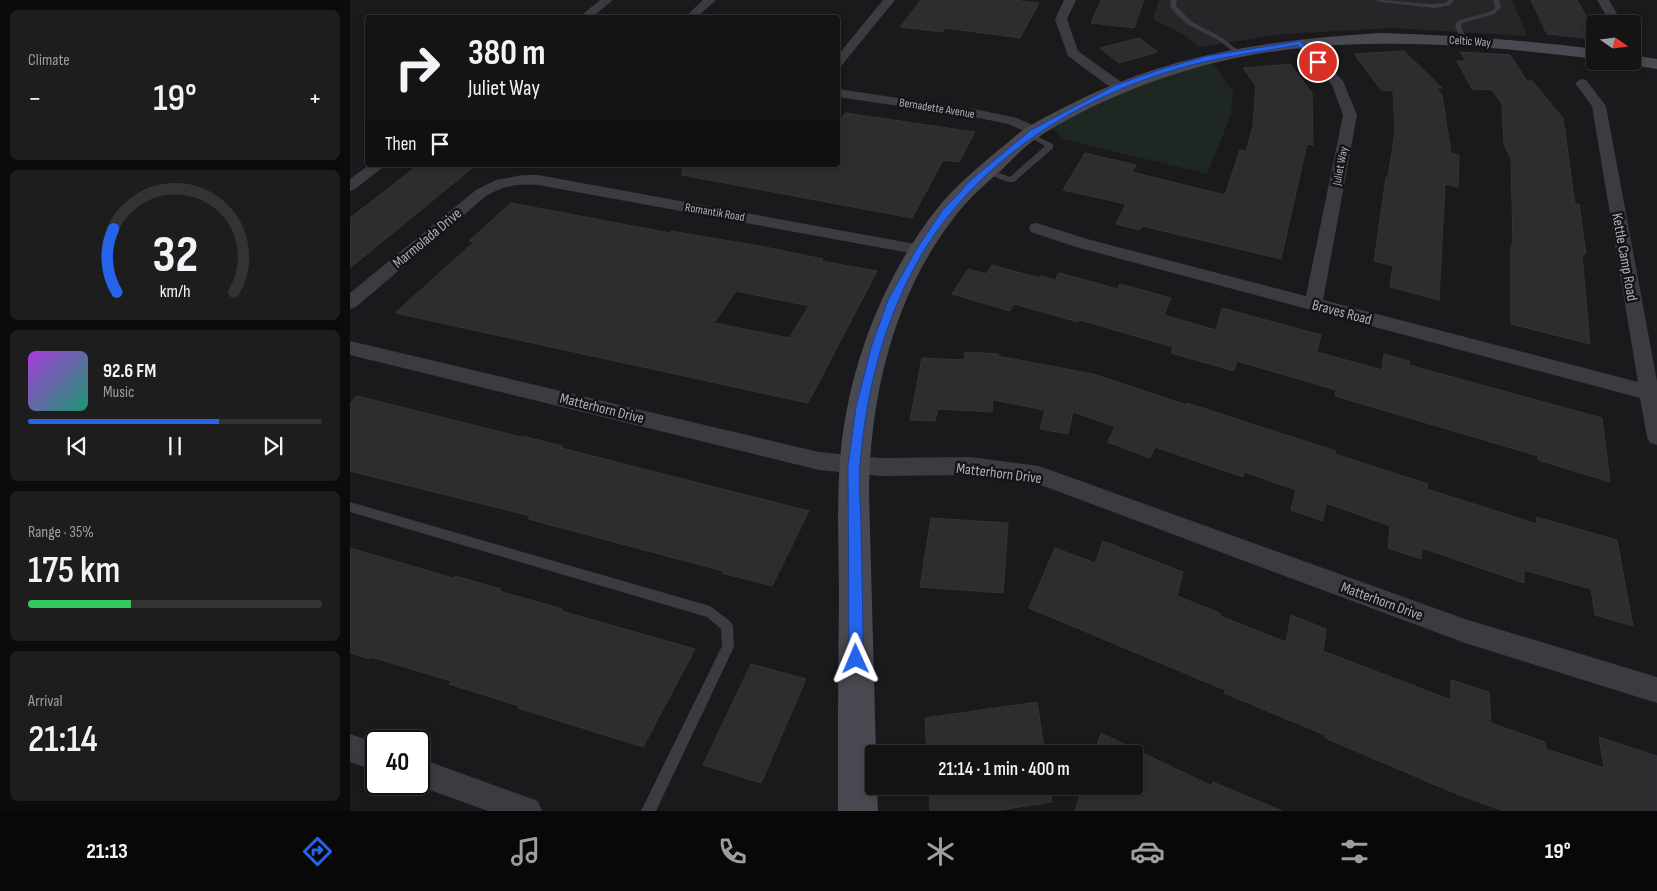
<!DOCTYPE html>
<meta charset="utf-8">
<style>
body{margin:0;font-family:"Sofia Sans Condensed",sans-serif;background:#1d1d1e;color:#f1f3f6;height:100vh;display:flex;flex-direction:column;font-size:19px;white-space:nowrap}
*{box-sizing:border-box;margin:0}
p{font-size:16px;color:#9d9ea0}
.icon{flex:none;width:28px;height:28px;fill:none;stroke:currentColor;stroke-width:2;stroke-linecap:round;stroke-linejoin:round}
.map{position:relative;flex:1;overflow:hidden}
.details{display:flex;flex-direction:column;gap:10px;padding:10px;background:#0b0b0c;width:350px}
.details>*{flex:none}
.top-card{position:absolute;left:15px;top:15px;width:475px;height:152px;border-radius:5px;box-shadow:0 2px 8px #0003,0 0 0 1px #333334;background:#141415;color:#f1f3f6;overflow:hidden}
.needle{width:32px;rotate:104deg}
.buttons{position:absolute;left:1236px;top:15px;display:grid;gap:10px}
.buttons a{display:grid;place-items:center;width:55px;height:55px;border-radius:5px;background:#141415;box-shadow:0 2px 8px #0003,0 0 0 1px #333334;font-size:25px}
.speed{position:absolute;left:15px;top:730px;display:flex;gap:10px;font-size:25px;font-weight:700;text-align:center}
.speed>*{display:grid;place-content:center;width:65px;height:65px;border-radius:50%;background:#141415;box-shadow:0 2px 8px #0003,0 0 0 1px #333334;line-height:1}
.speed .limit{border:2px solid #111;border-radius:8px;background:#fff;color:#111}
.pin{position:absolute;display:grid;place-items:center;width:42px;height:42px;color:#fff;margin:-21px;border:2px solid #fff;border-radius:50%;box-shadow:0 1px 5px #0007}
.me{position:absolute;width:55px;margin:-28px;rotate:359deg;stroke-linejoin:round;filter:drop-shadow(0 0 4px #0008)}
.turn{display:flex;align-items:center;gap:18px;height:105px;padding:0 20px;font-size:22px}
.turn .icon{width:65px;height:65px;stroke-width:2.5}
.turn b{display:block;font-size:35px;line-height:42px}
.then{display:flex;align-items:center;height:48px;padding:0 20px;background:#0003;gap:10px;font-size:19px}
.big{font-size:38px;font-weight:600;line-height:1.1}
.details .card{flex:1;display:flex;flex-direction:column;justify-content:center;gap:8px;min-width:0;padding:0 18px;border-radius:8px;background:#1d1d1e}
.details .dial{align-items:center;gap:0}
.dial svg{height:130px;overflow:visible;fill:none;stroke:#333334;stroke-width:7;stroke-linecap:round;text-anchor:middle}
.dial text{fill:#f1f3f6;stroke:none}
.song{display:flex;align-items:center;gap:15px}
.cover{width:60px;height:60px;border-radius:8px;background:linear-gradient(135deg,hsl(280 70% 55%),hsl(160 70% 35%))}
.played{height:5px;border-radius:2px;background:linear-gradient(90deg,#2563eb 65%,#333334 65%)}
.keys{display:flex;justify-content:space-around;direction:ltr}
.heat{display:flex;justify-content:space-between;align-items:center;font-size:28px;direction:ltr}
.charge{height:8px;border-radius:4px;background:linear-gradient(90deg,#34c759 35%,#333334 0)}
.trip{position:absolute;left:515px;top:745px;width:278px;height:50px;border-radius:5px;background:#141415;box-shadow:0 2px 8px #0003,0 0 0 1px #333334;font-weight:600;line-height:50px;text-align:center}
.tabs{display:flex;height:80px;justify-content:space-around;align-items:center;background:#080808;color:#9d9ea0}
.tabs .icon{width:35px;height:35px}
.tabs .active{color:#2563eb}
.tabs b{font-size:22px;color:#f1f3f6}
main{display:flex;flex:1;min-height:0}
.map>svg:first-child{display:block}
.built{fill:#262629}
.green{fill:#1f2722}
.building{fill:#2d2d30;stroke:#343438;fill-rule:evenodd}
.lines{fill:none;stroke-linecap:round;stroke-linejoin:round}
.lane{fill:#3b3b41;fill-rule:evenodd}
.street{fill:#3b3b41;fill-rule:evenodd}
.secondary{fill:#494951;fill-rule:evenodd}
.route{fill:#2563eb;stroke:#184099}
.labels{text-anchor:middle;stroke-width:5;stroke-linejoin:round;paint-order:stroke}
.far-street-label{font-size:12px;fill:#acaebb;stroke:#151517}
.street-label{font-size:15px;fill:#acaebb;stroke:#151517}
</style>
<main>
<section class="details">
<div class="card"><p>Climate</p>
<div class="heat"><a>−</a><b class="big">19°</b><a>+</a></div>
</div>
<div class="card dial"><svg viewBox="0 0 100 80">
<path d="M14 69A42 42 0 1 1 86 69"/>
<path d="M14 69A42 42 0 0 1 12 30" stroke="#2563eb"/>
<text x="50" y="56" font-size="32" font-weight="700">32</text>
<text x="50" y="72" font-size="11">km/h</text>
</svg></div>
<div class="card">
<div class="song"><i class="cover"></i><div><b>92.6 FM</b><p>Music</p></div></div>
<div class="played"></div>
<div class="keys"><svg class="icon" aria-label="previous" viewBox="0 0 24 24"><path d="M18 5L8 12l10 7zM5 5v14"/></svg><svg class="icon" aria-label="pause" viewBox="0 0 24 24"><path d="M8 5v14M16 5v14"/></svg><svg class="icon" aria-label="next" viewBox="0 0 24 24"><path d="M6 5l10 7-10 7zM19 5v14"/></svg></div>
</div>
<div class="card"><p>Range · 35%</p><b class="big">175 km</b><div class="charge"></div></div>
<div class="card"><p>Arrival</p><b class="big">21:14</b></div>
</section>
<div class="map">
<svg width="1307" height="811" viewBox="0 0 1307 811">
<rect width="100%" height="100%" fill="#1a1a1c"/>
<path class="built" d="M809 0H1162L1177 36 1042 28 933 34 849 47 831 33 803 19Z"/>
<path class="green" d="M863 64 883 92 881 115 857 174 713 139 701 127C750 103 808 71 863 64Z"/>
<path class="building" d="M571 0H662L689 3 670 38 595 28 592 32 550 27Z
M751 0H794L784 28 741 23Z
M1181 0H1227L1245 32V39L1197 34Z
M789 38 808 52 769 63 750 48Z
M1054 51 1092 88H1086L1092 95 1101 153 1109 155 1108 187 1095 184 1089 300 1040 287 1043 266 1024 261 1036 177H1038L1045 132 1043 90 1032 91 1004 54Z
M1110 52 1160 55 1177 81H1182L1213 118 1225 204H1229L1236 254H1232L1240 344 1161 324V245L1163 246 1161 159 1154 145 1152 104 1142 90 1122 89 1107 61H1116Z
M940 64 962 93 963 145 957 144 931 259 792 226 790 230 766 224 776 204 713 190 735 153 786 165 782 172 875 195 890 150 896 151 903 126 906 86 893 68Z
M495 113 625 132 609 162 593 160 562 218 332 175V165H488V124Z
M68 165H126L0 268V218Z
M161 203 320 233 321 231 415 247 473 259 471 261 527 271 458 403 45 313 124 242 119 241ZM386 291 459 306 439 338 364 323Z
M642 265 689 278 690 276 705 280 709 273 768 289 770 284 821 298 814 315 866 330 872 308 971 335 967 352 1032 370 1034 354 1059 361V365L1252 418 1260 482 1188 460V456L985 396 986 390 887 361 884 371 821 353 823 347 730 320 728 322 664 304 660 311 602 294 618 269 636 274Z
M615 352 648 354V356L743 374 837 405V403L986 451 985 454 1078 484 1077 489 1187 524 1186 517 1267 540 1283 626 1245 615 1241 589 1174 570V583L1072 548 1071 559 1038 548 1040 526 976 503 973 521 941 510 946 490 894 472 893 477 805 447 800 458 758 442 765 427 723 412 718 434 690 429 695 410 643 400 642 412 588 409 585 421 560 420 572 358 614 360Z
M7 396 171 437 172 436 213 446 211 448 459 511 422 586 372 573 373 571 178 519 181 516 0 471V403Z
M581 518 658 523 653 593 570 587Z
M753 541 833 572 827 596 870 613V616L936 642 941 615 976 629 973 651 1101 700V680L1139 692 1141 723 1195 742 1196 749 1254 768 1249 737 1307 756V811H1153L1102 792 975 738V735L874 693 875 690 679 608 705 548 745 563Z
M0 548 103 578 105 576 151 589 149 591 212 609 211 611 345 649 293 747 168 708 169 706 99 684 101 681 21 657 20 659 0 653Z
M401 664 456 679 411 783 353 765Z
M687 702 695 754H577L575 718Z
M751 733 862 786 863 782 932 811H725L733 786H784V754H744Z
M579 786H700L702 802 643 811H580Z"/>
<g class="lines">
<path class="lane" d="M821 0H827L826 6 841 21 874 39 890 52V54H886L870 41 837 24 826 14 820 6Z
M1027 0C1050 0 1074 6 1096 3L1098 0H1104L1100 5 1085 8 1030 2Z
M1143 0H1149L1151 8 1144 14 1112 23 1111 27 1117 40 1112 41 1105 27 1107 21 1140 12 1145 8Z
M682 130H686L690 138 703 144V148L664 182H658L635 173V169H638L660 177 695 146 685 140 681 131Z
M0 502 360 606 381 622 383 626 384 647 306 811H291L372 646 371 629 357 617 0 512Z"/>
<path class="street" d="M250 0H263L241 18H228Z
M353 0H366L346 18H334Z
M533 0H545L492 65 488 66V55Z
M714 0H726L717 19 728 51 774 84 775 87 774 90H764L718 56 705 19Z
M1247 0H1259L1273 24H1261Z
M950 39 954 40 993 81 1007 115 973 300 1288 382 1242 106 1225 83 1231 79 1236 80 1256 106 1307 381V445L1300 443 1297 437 1290 398 726 247 681 232 679 228 681 224 687 223 737 239 956 296 993 115 982 85 944 43Z
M1282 46 1286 47 1295 61 1293 64H1285L1282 61Z
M488 89 629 110 667 118 689 128 691 131 684 135 658 124 629 118 488 97Z
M19 165H36L5 189 0 191V179Z
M173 175H188L571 245 577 246 579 250 577 254 571 255 188 185C169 183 153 186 136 196L6 307 0 309V293L126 190 146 180Z
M0 341 469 452 530 458 620 457 689 466 1115 619 1307 677V703L1115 643 688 484 620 475 530 476 469 470 0 355Z
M0 734 26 743V771L0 762Z
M69 758 188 801 192 811H138L63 784H69Z"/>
<path class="secondary" d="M1030 33C1102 35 1173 40 1245 49V59C1150 47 1055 39 959 47 865 56 773 85 693 134 676 144 662 160 648 173 632 187 616 201 603 219 543 297 520 397 519 493L526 754H524V786H527L528 811H488C488 741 488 670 489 600 489 550 486 499 491 449 500 364 533 278 586 210 609 181 641 157 669 133 683 123 699 115 715 107 816 54 918 40 1030 33Z
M1282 55 1307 59V69L1276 64 1274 61H1282Z"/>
</g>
<path class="route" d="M950 41 970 60V63H965L948 45C904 53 860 58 817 72 734 98 654 146 599 215 543 284 517 377 510 464 508 485 511 507 511 529 512 572 513 615 513 659L511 664 506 666 501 664 499 659 498 466 506 407 521 348 538 300 566 250 592 211 622 179 681 130 766 85 812 69 857 56Z"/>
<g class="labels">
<g class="far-street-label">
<text transform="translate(1120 41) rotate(4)" y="4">Celtic Way</text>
<text transform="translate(587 108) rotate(9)" y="4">Bernadette Avenue</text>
<text transform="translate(990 166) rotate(-79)" y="4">Juliet Way</text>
<text transform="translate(365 212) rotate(10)" y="4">Romantik Road</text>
</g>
<g class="street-label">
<text transform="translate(77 238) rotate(-40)" y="5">Marmolada Drive</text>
<text transform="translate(1275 257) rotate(80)" y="5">Kettle Camp Road</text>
<text transform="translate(992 312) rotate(15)" y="5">Braves Road</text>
<text transform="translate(252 408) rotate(14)" y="5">Matterhorn Drive</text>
<text transform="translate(649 473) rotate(7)" y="5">Matterhorn Drive</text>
<text transform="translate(1032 601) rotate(20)" y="5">Matterhorn Drive</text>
</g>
</g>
</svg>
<div class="buttons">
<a><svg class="needle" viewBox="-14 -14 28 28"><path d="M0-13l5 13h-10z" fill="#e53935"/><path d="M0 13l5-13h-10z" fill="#9d9ea0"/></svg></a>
</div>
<div class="speed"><div class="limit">40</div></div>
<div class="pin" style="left:968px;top:62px;background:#d93025"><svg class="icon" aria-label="arrive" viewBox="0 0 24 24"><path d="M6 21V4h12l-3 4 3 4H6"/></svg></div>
<svg class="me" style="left:506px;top:659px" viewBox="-20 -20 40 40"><path d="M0-17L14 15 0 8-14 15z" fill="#2563eb" stroke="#fff" stroke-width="4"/></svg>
<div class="trip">21:14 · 1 min · 400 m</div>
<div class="top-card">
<div class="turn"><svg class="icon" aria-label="right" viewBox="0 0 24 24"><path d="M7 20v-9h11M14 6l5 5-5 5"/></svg><div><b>380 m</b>Juliet Way</div></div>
<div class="then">Then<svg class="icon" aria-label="arrive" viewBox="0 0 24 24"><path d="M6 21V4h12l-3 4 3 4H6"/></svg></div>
</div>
</div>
</main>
<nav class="tabs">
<b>21:13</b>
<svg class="icon active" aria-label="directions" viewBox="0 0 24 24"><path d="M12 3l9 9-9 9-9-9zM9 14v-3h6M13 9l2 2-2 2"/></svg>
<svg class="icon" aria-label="music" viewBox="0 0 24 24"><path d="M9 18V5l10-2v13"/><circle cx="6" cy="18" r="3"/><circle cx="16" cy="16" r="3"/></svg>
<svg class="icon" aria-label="phone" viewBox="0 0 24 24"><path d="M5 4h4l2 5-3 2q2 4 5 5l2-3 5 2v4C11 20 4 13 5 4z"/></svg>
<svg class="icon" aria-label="climate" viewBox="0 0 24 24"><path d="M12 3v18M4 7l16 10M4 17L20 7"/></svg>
<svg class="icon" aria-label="car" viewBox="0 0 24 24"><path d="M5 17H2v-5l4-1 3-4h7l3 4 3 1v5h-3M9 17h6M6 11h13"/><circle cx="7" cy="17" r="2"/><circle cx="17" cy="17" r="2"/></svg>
<svg class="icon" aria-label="filters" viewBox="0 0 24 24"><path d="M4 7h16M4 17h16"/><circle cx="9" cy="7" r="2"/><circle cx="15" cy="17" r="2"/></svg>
<b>19°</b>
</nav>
